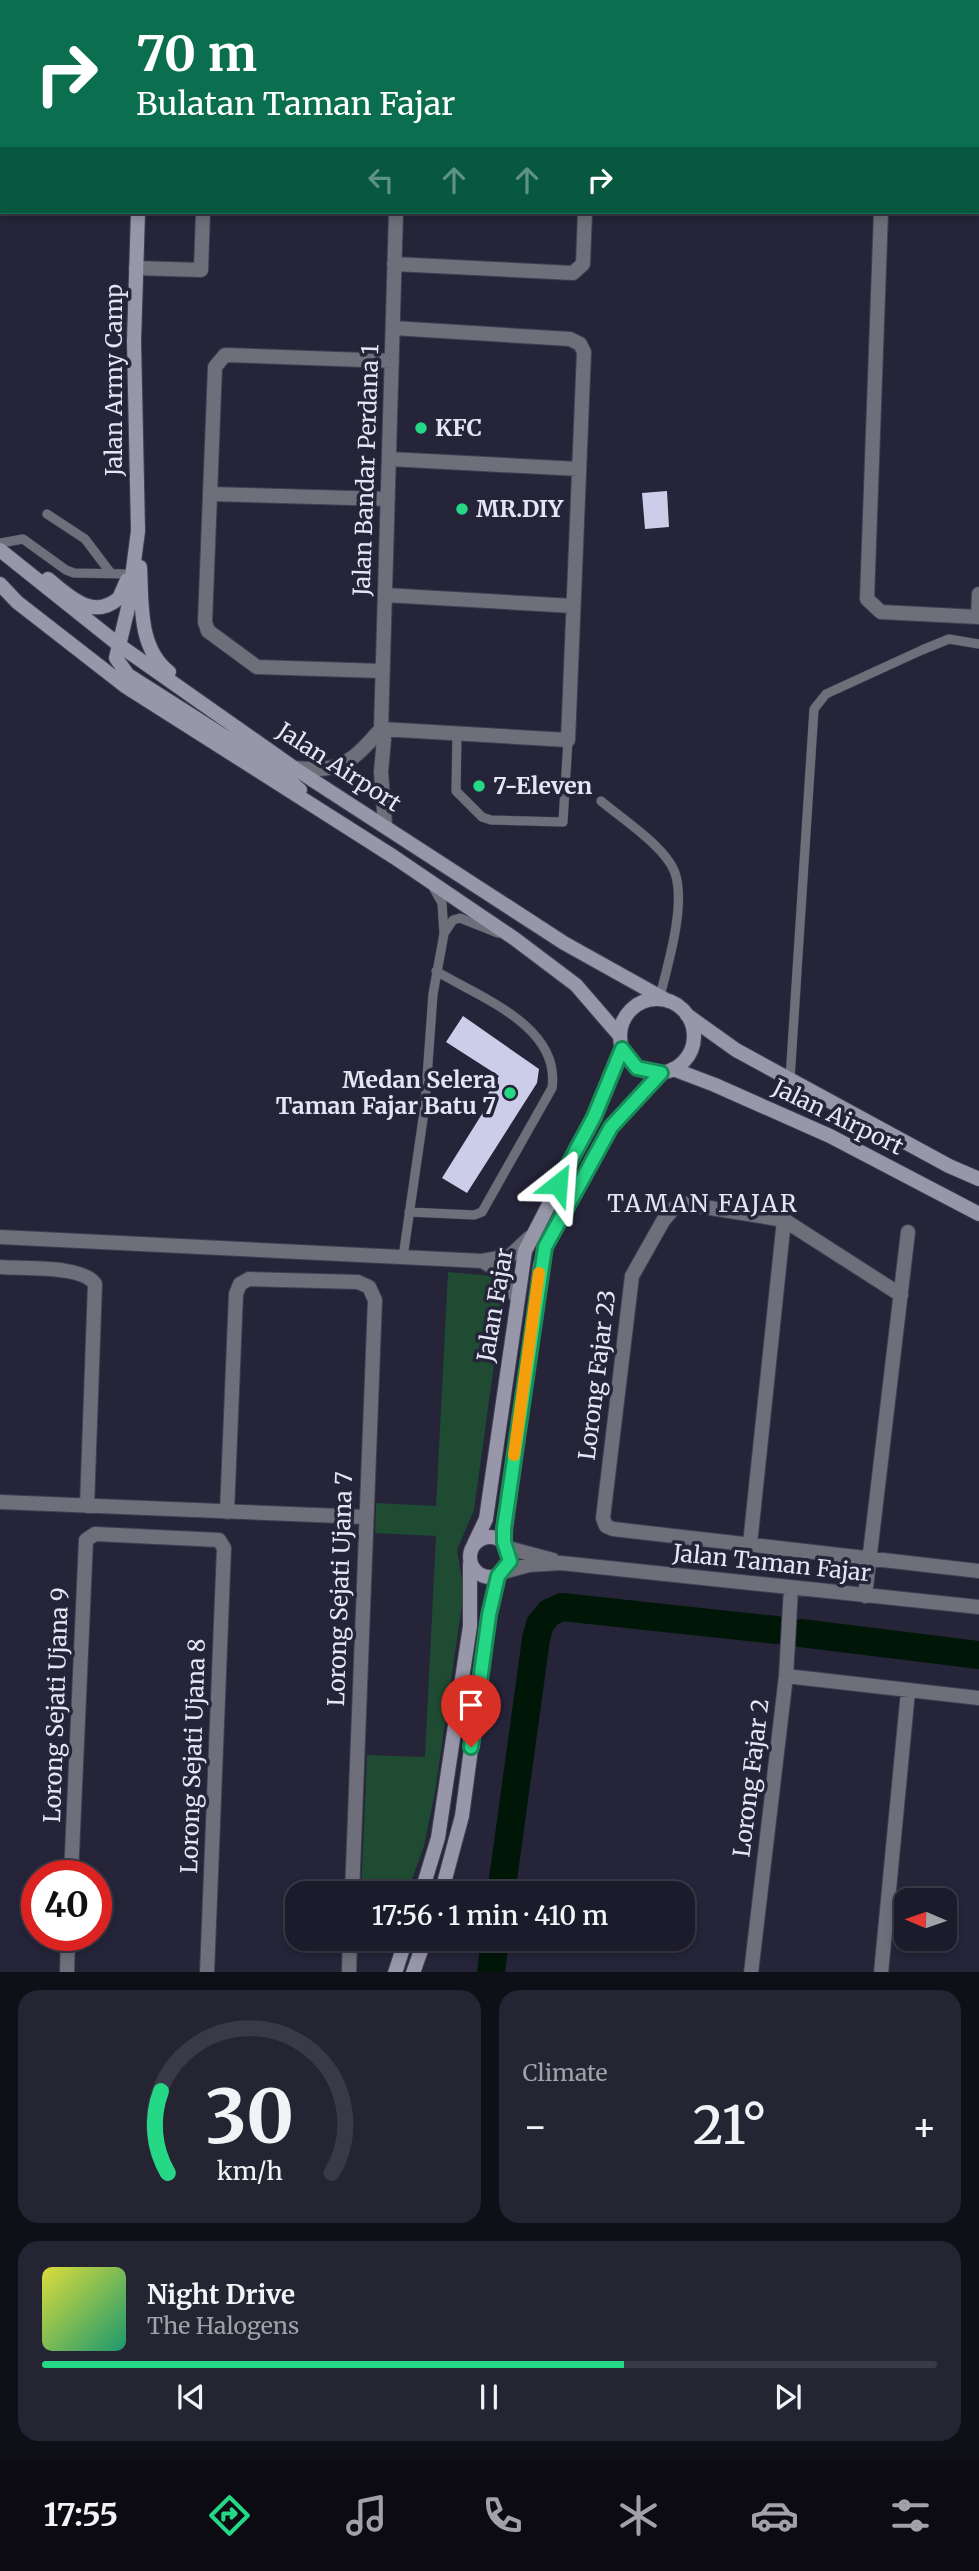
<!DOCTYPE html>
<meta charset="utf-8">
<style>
body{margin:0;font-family:Merriweather,serif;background:#252433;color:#f1f3f6;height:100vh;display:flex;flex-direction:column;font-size:26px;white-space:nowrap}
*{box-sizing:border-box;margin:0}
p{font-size:23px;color:#a0a1a9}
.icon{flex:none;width:38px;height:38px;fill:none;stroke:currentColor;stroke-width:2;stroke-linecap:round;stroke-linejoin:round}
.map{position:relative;height:1972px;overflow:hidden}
.drawer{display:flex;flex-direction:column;gap:18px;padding:18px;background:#0f0f18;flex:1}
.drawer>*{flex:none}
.banner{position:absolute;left:0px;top:0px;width:980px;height:214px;box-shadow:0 4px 10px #0003,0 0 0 2px #3a3947;background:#0b6e4f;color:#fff;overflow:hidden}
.needle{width:46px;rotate:272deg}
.controls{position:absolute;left:894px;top:1888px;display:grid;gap:14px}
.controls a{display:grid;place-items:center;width:63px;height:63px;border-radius:14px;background:#1c1b2b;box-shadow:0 4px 10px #0003,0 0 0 2px #3a3947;font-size:35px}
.speed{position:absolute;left:21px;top:1860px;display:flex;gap:14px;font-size:35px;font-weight:700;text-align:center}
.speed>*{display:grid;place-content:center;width:91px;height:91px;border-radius:50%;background:#1c1b2b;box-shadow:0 4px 10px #0003,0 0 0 2px #3a3947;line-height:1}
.speed .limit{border:10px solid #d22;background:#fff;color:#111}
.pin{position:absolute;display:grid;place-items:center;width:60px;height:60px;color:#fff;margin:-72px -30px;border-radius:50% 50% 50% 0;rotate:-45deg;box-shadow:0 0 7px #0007}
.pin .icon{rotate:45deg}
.me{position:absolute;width:77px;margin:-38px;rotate:28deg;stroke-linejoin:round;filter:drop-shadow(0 0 5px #0008)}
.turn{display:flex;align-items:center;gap:24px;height:147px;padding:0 21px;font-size:32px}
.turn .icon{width:91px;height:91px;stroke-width:2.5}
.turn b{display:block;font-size:49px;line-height:60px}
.lanes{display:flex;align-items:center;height:66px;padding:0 21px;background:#0003;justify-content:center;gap:35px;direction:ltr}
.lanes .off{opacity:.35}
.big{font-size:52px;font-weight:600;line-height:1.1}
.drawer .tile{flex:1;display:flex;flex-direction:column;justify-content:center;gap:10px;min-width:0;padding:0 24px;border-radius:21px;background:#252433}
.drawer .dial{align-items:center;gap:0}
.dial svg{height:182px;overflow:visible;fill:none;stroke:#3a3947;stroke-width:7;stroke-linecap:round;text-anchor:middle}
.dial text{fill:#f1f3f6;stroke:none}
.song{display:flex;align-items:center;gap:21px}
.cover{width:84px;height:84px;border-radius:10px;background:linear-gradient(135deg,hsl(60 70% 55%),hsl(160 70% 35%))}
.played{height:7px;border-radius:4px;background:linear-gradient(90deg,#24d886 65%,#3a3947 65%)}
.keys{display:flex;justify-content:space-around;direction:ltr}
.heat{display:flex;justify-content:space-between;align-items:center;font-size:38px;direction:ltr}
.drawer .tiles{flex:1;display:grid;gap:18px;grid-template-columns:1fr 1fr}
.tile:last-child{grid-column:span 2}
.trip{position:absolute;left:285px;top:1881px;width:410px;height:70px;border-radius:21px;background:#1c1b2b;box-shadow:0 4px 10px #0003,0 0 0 2px #3a3947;font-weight:600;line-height:70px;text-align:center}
.tab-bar{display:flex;height:112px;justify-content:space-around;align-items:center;background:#0b0b11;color:#a0a1a9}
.tab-bar .icon{width:49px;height:49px}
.tab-bar .selected{color:#24d886}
.tab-bar b{font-size:32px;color:#f1f3f6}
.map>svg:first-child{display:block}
.green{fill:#1f4b32}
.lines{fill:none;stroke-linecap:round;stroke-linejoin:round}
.river{stroke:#001708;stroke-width:28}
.building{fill:#cccde8}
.lane-casing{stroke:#403f53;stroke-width:10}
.street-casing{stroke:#403f53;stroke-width:16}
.secondary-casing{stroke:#403f53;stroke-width:16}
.lane{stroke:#6e6f7a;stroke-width:9}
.street{stroke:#6e6f7a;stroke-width:14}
.secondary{stroke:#9797a9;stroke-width:14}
.route-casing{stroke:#178c57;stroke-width:18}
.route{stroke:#24d886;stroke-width:12}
.slow{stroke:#f59e0b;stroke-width:12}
.poi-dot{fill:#24d886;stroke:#252439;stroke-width:2.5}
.labels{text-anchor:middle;stroke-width:7;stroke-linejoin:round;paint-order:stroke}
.street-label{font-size:23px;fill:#e5e6f4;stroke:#252439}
.poi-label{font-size:23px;font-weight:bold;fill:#e5e6f4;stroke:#252439;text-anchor:start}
.neighbourhood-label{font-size:24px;letter-spacing:2px;fill:#e5e6f4;stroke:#252439}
</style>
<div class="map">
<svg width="979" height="1973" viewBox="0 0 979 1973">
<rect width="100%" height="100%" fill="#252439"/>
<path class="green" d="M448 1272 492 1276 502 1290 503 1300 474 1510 457 1550 464 1591 435 1792 424 1846 407 1893 361 1894 367 1755 425 1757 436 1536 375 1533 376 1503 436 1506Z"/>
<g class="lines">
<path class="river" d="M801 1633 979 1655
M501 1894 536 1639 540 1624 549 1613 562 1607 776 1630
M491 1973 495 1939"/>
</g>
<path class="building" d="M667 491 669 527 645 529 642 493Z
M463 1016 539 1069 537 1083 467 1193 442 1178 487 1106 482 1103 499 1076 446 1042Z"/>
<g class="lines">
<g class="lane-casing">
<path id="lane" d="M47 514 85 539 110 572
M1 543 23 539 66 570 74 573 128 574
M457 734 456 791 482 817 491 820 563 822 568 740
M601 801C621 818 666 847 675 873 686 905 668 964 660 996
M445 932 453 920 460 918 498 933
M790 1079 814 709 826 694 922 650 949 639 979 644
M409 1212 474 1215 482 1212 552 1088C561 1026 479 997 436 971
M403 1257 425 1105 433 994 444 934 442 903 433 887"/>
</g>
<g class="street-casing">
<path id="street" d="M591 0 593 2
M210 2V0
M402 2V0
M881 212 867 599 881 612 979 617
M394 264 573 273 583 264 585 212
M136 268 201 270 203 212
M389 459 579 469
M210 494 388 499
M385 595 573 606
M978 617 979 594
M382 671 257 667 208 631 205 622 215 367 225 355 392 361
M381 729 568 740 584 352 580 344 570 339 393 328
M294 768C341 773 351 763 381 729
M385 824 381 772 384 739 381 729 396 212
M0 1237 482 1261 510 1256 529 1238
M482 1261 503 1273 516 1296
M0 1267C23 1269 83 1265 95 1284L87 1506
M901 1295 784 1220 686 1204 673 1209 663 1221 632 1276 603 1518 606 1526 613 1529 979 1571
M0 1502 365 1517
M227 1512 236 1294 240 1284 249 1279 358 1282 369 1287 375 1300 352 1894
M750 1544 784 1220
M508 1548 553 1560
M503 1572 529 1565 561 1563 979 1607
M865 1596 908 1232
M786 1676 979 1698
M71 1876 86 1540 95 1534 219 1540 224 1548 207 1973
M67 1973 68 1936
M349 1973 350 1939
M751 1973 786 1676 791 1588
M881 1973 908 1691"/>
</g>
<g class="secondary-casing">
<path id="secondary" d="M145 2V0
M138 212 134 341 138 531 128 608 116 658 128 675 277 770 300 790
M0 550 119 645 294 768 564 943 668 1001
M140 567C142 603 138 648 169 672
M48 579C69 596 93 621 119 598L127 580
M0 584 17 602 125 686 394 857 515 939 576 985 620 1036
M620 1036a37 37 0 1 1 74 0a37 37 0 1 1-74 0Z
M687 1015 736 1050 949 1166 979 1179
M673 1069 715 1085 830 1136 979 1214
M470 1557a20 20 0 1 1 40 0a20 20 0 1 1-40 0Z
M504 1542 540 1266 545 1247 611 1127 661 1073
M474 1544 486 1519 489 1498 525 1251 594 1117 622 1049
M421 1894 438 1838 470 1626V1564
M441 1894 462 1816 489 1615 498 1576
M395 1973 406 1939
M413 1973 425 1939"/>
</g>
<use href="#lane" class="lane"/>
<use href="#street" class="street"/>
<use href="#secondary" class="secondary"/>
</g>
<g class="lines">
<g class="route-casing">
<path id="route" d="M471 1747 489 1615 498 1576 510 1561 504 1542V1528L545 1247 611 1127 661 1073 637 1068 622 1049 594 1117 558 1184"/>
</g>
<use href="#route" class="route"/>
<path class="slow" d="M514 1455 539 1273"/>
</g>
<g class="poi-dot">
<circle cx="421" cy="428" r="7"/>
<circle cx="462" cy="509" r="7"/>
<circle cx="479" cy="786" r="7"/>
<circle cx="510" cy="1093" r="7"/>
</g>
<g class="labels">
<g class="street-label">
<text transform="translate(114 380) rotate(-90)" y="8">Jalan Army Camp</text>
<text transform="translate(366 470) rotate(-88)" y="8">Jalan Bandar Perdana 1</text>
<text transform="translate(339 767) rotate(33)" y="8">Jalan Airport</text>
<text transform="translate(838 1117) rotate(26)" y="8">Jalan Airport</text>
<text transform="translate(495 1305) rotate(-80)" y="8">Jalan Fajar</text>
<text transform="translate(597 1375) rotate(-83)" y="8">Lorong Fajar 23</text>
<text transform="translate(772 1563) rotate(6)" y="8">Jalan Taman Fajar</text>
<text transform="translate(340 1589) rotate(-88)" y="8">Lorong Sejati Ujana 7</text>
<text transform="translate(56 1705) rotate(-88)" y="8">Lorong Sejati Ujana 9</text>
<text transform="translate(193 1756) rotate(-88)" y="8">Lorong Sejati Ujana 8</text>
<text transform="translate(751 1778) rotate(-83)" y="8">Lorong Fajar 2</text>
</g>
<g class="poi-label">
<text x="435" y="436">KFC</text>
<text x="476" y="517">MR.DIY</text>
<text x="493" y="794">7-Eleven</text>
<text x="496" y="1088" text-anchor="end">Medan Selera<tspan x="496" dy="26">Taman Fajar Batu 7</tspan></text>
</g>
<g class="neighbourhood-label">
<text x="703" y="1212">TAMAN FAJAR</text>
</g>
</g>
</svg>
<div class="controls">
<a><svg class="needle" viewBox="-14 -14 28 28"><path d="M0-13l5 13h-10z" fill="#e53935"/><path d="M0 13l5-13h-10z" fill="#a0a1a9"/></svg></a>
</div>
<div class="speed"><div class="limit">40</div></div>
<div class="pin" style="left:471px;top:1747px;background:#d93025"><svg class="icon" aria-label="arrive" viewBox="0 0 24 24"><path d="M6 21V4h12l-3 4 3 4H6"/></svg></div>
<svg class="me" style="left:558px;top:1184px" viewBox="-20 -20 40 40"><path d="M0-17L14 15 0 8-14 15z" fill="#24d886" stroke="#fff" stroke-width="4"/></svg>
<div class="trip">17:56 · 1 min · 410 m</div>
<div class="banner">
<div class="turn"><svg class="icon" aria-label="right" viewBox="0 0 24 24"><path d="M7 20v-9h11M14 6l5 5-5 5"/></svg><div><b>70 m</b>Bulatan Taman Fajar</div></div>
<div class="lanes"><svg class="icon off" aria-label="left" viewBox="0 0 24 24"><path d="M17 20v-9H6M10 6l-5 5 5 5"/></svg><svg class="icon off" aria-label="ahead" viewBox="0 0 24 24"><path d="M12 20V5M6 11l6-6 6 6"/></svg><svg class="icon off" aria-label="ahead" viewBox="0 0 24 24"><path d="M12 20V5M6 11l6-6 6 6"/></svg><svg class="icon" aria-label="right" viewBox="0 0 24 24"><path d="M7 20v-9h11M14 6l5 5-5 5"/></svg></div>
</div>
</div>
<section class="drawer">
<div class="tiles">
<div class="tile dial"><svg viewBox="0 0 100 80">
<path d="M14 69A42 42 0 1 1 86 69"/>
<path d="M14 69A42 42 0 0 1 11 33" stroke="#24d886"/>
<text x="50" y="56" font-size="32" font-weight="700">30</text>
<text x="50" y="72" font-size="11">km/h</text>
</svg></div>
<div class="tile"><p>Climate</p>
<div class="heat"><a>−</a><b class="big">21°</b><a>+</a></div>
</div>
<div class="tile">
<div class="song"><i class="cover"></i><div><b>Night Drive</b><p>The Halogens</p></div></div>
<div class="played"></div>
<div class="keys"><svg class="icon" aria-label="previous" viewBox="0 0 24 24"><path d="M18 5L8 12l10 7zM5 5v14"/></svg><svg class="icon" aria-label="pause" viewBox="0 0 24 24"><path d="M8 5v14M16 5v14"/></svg><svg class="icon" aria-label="next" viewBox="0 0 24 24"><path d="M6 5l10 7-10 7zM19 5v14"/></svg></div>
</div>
</div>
</section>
<nav class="tab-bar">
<b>17:55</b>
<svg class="icon selected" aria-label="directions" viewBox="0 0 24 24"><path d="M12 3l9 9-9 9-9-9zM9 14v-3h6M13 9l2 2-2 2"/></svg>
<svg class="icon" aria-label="music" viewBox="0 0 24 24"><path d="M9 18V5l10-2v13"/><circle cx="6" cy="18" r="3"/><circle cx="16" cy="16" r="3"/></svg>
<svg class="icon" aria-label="phone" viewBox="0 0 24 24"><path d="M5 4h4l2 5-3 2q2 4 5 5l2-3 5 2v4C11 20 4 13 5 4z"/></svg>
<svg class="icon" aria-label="climate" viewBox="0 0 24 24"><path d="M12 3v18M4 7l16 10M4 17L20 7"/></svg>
<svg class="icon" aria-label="car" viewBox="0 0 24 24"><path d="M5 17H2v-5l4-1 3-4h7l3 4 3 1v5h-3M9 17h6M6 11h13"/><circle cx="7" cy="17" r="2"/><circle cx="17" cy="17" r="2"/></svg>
<svg class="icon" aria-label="filters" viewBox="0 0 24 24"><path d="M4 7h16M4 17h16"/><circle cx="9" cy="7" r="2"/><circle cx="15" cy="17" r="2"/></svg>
</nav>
